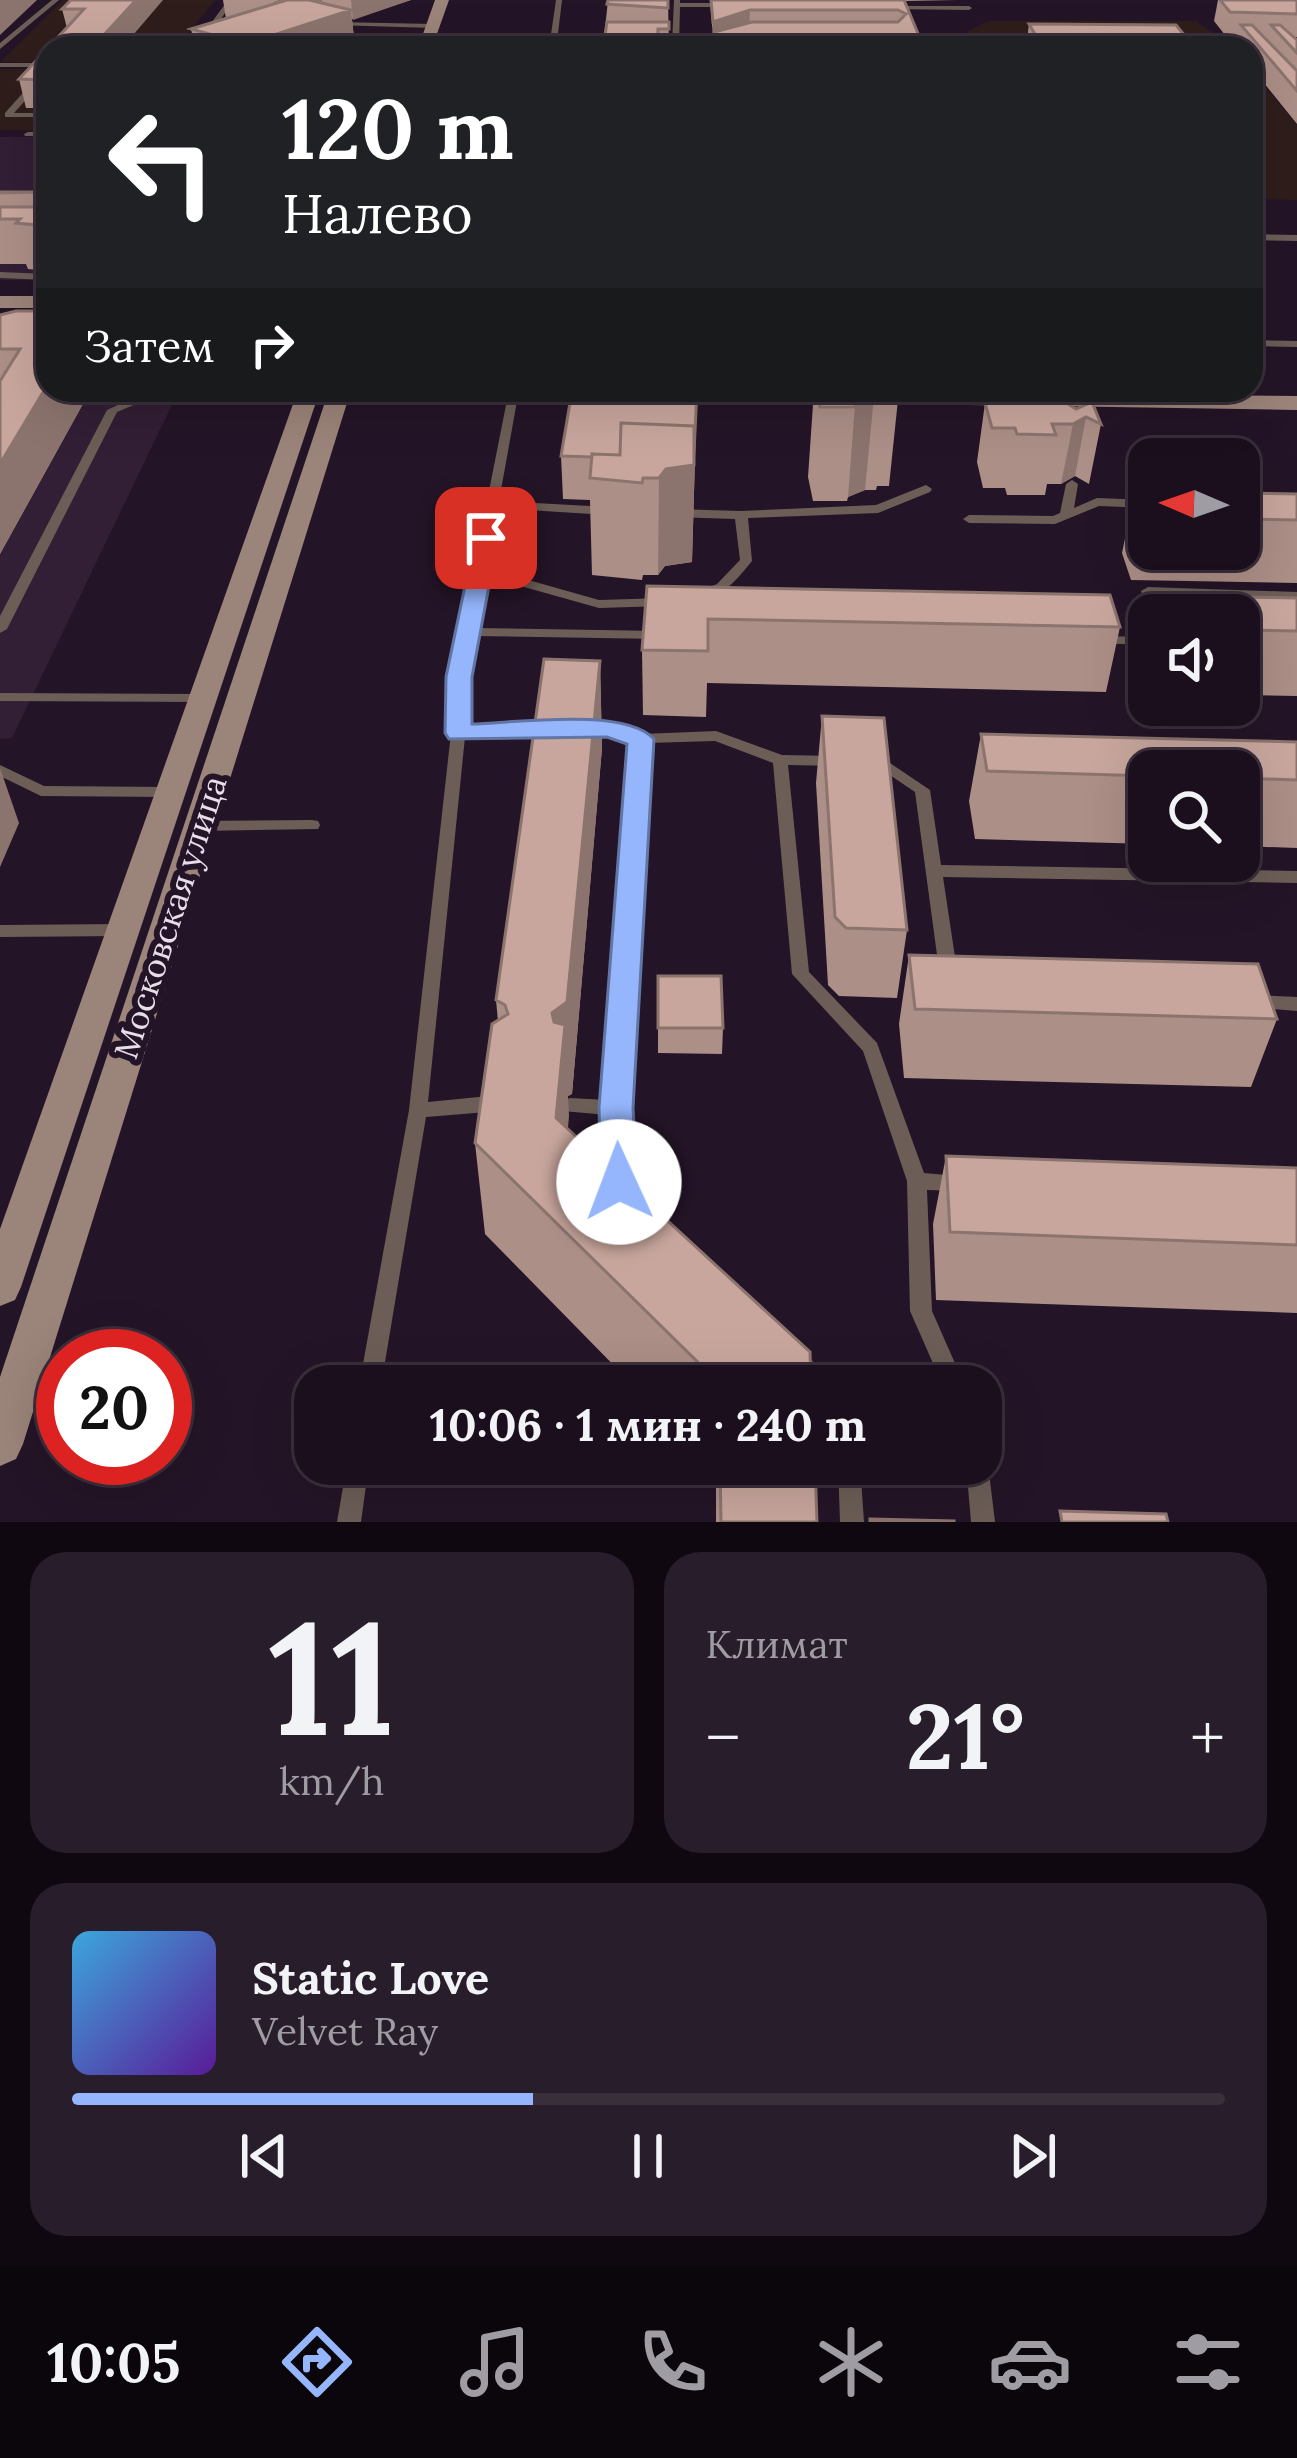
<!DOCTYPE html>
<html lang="ru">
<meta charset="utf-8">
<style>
body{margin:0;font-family:Lora,serif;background:#281d2a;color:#f1f3f6;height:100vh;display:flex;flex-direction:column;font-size:45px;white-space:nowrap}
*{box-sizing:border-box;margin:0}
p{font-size:39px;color:#a09ca4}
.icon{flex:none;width:66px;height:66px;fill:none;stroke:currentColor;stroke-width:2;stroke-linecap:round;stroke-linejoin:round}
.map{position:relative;height:1522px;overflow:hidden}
.sheet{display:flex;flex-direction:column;gap:30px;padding:30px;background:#0f0810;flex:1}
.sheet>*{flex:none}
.top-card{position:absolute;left:36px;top:36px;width:1227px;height:366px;border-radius:36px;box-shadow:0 12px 48px #0002,0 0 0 3px #392f3b;background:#202124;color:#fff;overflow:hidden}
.needle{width:78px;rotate:272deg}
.buttons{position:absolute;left:1128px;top:438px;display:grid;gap:24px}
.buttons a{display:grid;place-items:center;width:132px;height:132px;border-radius:24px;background:#1b0f1d;box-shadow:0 12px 48px #0002,0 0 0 3px #392f3b;font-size:60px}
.speed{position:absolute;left:36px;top:1329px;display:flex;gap:24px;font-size:60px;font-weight:700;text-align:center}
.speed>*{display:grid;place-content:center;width:156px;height:156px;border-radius:50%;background:#1b0f1d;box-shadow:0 12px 48px #0002,0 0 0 3px #392f3b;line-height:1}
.speed .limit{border:18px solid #d22;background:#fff;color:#111}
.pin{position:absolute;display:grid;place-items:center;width:102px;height:102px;color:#fff;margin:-51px;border-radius:24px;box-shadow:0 6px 18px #0006}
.me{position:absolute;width:132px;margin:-66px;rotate:358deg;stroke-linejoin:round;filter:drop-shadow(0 0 9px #0008)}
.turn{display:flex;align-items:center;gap:42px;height:252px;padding:0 48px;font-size:54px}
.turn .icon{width:156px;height:156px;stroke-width:2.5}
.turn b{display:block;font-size:84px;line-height:102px}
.then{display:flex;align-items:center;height:114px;padding:0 48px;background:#0003;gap:24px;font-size:45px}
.big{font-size:90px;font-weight:800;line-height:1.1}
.sheet .tile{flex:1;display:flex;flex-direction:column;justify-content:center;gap:18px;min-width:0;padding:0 42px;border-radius:36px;background:#281d2a}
.sheet .dial{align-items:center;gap:0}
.dial b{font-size:156px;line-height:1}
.song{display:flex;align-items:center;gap:36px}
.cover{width:144px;height:144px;border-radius:18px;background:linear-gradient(135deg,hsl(200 70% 55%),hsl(270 70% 35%))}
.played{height:12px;border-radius:6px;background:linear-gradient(90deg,#95b6fd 40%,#392f3b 40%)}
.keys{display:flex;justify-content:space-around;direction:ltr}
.heat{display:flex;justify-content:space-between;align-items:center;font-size:66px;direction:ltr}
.sheet .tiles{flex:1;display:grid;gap:30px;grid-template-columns:1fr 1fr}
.tile:last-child{grid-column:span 2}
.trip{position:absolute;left:294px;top:1365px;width:708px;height:120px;border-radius:36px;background:#1b0f1d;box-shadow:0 12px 48px #0002,0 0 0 3px #392f3b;font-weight:800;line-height:120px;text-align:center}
.tabs{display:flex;height:192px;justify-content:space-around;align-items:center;background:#0b060c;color:#a09ca4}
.tabs .icon{width:84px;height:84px}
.tabs .selected{color:#95b6fd}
.tabs b{font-size:54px;color:#f1f3f6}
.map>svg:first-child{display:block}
.built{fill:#321e35}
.education{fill:#2f1d1b}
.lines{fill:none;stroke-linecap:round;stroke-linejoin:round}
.lane{fill:#6c5e57;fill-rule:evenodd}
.secondary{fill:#9b8479;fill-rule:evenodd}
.wall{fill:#ac8f87}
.shaded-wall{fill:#8c746e}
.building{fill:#c8a69d;stroke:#8c746e;stroke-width:3}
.route{fill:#95b6fd;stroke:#6176a4;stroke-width:3}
.labels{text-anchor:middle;stroke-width:12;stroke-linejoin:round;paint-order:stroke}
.street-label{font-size:33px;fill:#e8dde9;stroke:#241427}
</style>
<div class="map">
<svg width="1297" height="1522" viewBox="0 0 1297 1522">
<rect width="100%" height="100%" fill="#241427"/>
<path class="built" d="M0 137H48V280H0Z
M0 326 48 390H179L12 738 0 739Z"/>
<path class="education" d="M63 0H215L179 45 48 48V62H0Z
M988 21H1196L1234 48H973L967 32Z
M0 69H48V130H0Z
M1251 69 1297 125V200L1251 199Z"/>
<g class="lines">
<path class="lane" d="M52 0H59L0 49V43Z
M228 0H234L201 48H193Z
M556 0H562L557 42 624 43 628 45 624 47 549 48Z
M674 0H680V3H730L733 5 730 7H680L679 45 697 48 645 47 648 43 672 44Z
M891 6H969L972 8 969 10 889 9Z
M336 22 433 24 436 26 433 28 334 25Z
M997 38H1045L1049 40 1045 42H1002L1005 48H997L993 40Z
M1171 38 1297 40V44L1169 41Z
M0 63H48V67H0Z
M45 68H48V75L14 113H48V117H5V113Z
M28 132H48V136H25L24 134Z
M1251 234 1297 235V241L1251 240Z
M0 272 48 274V280L0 278Z
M1251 340 1297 341V347L1251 346Z
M145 390H155L150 398 117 412 7 629 0 633V616L107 410 142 394Z
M509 390H519L499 501 607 507 613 511 607 515 497 508 486 568 599 600 664 598 671 602 664 606 599 608 485 576 475 628 660 631 667 635 660 639 474 636 466 677 465 728 549 725 556 730 549 735 465 737 428 1102 499 1095 506 1098 508 1103 506 1108 499 1111 426 1117 381 1386H359L409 1110 451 733 452 677 486 506 484 504 487 501Z
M1072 480 1078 484 1074 508 1097 498 1149 500V508L1099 506 1055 524 969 523 963 519 969 515 1053 516 1060 513 1066 484Z
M926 485 932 489 930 492 878 513 748 518 752 561C736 580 727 595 700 595L698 592 717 584 740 560 735 519 673 517 667 513 673 509 741 511 876 505Z
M1148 587 1297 592V600L1156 595 1161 615H1149V617L1141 591Z
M1098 636 1149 637V645L1093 643 1091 640 1093 637Z
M0 693 203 694 210 698 203 702 0 701Z
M585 724H609L642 734 716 731 782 755 837 756 844 761 837 766 788 765 809 972 877 1043 924 1173 969 1177 972 1183 969 1189 962 1191 927 1190 932 1311 965 1386H943L910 1311 907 1181 863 1051 792 974 773 763 715 741 648 743 625 1108 629 1179 639 1193 636 1199C599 1205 608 1140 607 1115L563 1111 561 1106 563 1101 570 1098 607 1100 633 742 608 734 580 732 578 729Z
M881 757 930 790 941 865 1297 871V883L943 877 958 977 955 982 949 983 943 982 940 977 915 792 878 767 868 765 865 762 868 759Z
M0 765 44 786 170 787 178 792 170 797 41 796 0 776Z
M312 820 318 821 320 825 318 829 199 831 191 826 199 821Z
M122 924 128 926 130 930 128 934 122 936 0 937V925Z
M1256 995 1297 997V1011L1250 1007 1247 1002 1250 997Z
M799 1353C812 1358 827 1373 833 1386H807L791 1370 788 1363 791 1356Z
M981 1455 985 1456 988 1464 995 1522H971L966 1464H981Z
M347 1464H369L361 1522H337Z
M838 1464H860L864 1522H840Z"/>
<path class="secondary" d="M435 0H449L432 48H418Z
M0 296H48V308H0Z
M298 390H320L21 1287 15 1300 0 1306V1229Z
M329 390H351L23 1444 16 1459 0 1466V1377Z
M477 390H617L619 393 608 400 488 397Z
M647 390 1297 396V410L656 400 648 398Z"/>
</g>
<path class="wall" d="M163 0 67 28 62 9Z
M223 0H411L352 19 355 48H195L191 29 226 19Z
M608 0H668L669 48H603Z
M710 0H956L904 1 924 48H714Z
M1218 0H1297V37H1294L1297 39V37V124L1251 67V48H1236L1239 35H1225L1214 21Z
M1029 24 1195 48 1026 47Z
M48 48V108H26L19 79Z
M0 192H48V271L28 269 26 264H0Z
M0 315 48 390H132L131 393H89L0 554Z
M697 390 692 562 665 566 658 575H643L642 580 592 575 590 500 563 499 561 456Z
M814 390H899L889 486H877L876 490H865L848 497 847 501H813L808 477Z
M1056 396 1101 424 1089 484 1075 476 1061 484H1047L1045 495H1007L1005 488H983L977 462 985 403Z
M1135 491 1149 492V549H1239V493L1297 494V583L1131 580 1122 553Z
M647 586 1120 627 1106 692 707 683 706 717 643 715 642 650Z
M1173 596 1297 598V696L1239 695V615H1168Z
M600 661 602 748 572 1094 568 1096V1130L811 1386H634L485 1234 475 1143 498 1021 496 1000Z
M822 716 907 930 897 998 839 996 828 985 816 783Z
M981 734 1297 742V848L1239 846V771H1149V844L975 839 969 801Z
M909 955 1277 1019 1251 1087 904 1078 899 1024Z
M658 976 723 1028 722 1054 658 1053Z
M946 1156 1297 1168V1313L936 1300 933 1224Z
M710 1464H815L817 1522H716V1470Z"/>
<path class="shaded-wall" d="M0 0H37L0 35Z
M136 0H163L122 48H92Z
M279 0H322L324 19 351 10 355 48H246L277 34 273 2Z
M351 0H411L353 20Z
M750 10 749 29 714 32 713 42V22Z
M48 384V390H88L89 393 0 554V464Z
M697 390 692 562 665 566 658 575 659 478Z
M874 396 865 490 848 497 855 404Z
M1086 417 1075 476 1061 484 1073 424Z
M600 661 602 748 572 1094 568 1096 569 1116 561 1209 552 1013Z
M0 768 19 823 0 867Z"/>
<path class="building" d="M71 0H136L92 48H48L84 9H62Z
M287 0H309L351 10 246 44 191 29Z
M608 0H668V8L607 4Z
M711 0H904L924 48H716L714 32 752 22H898L906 14 898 10H750L713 22Z
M1220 0H1297V14L1230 12Z
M607 22H669V29H658L657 48H603Z
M1029 24 1176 25 1195 48H1043Z
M1241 25H1252L1297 71V91Z
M1271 25H1280L1297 40V53Z
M270 38 308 48H238Z
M48 48V80L19 79Z
M0 192H48V226L16 223 20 219H0V207H37L42 202 37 192 0 193Z
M16 311H48V384L0 464V381L20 349H0V315Z
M575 390H697L694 452V426L621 423 620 455 592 454V457L561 456 572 391Z
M816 390H899V393L885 392 886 397 874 396 855 404 856 407H820Z
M1056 396 1076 409 1092 402 1101 424 1086 417 1073 424H1052L1056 435 1017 434 1015 428H992L985 403Z
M621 423 694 426V465L666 469 659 478H643L642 483 590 478 592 454 620 455Z
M1135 491 1149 492V517H1145Z
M1239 493 1297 494V520L1239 519Z
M647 586 1110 595 1120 627 708 619V651L642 650Z
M1173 596 1297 598V631L1239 630V615H1180Z
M544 659 600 661 567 1002 552 1013 554 1022 565 1025 556 1118 810 1352 811 1386H720V1384L475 1143 492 1024 508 1014 505 1005 496 1000Z
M822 716 884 718 907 930 846 928 835 917Z
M981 734 1297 742V780L1239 778V771H1149V776L987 771Z
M909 955 1258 964 1277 1019 915 1009Z
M658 976H721L723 1028H658Z
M946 1156 1297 1168V1245L950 1232Z
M720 1464H815L817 1522H721Z
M1060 1511 1166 1514 1168 1522H1062Z
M870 1519 954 1521V1522H870Z"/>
<path class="route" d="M486 531 498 538 472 677V724C515 723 624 707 654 739L633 1108 637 1182 632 1193 619 1197 606 1193 601 1182 599 1108 627 744 607 737 449 739 445 733 446 677 475 538Z"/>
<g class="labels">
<g class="street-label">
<text transform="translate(170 917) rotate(-72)" y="12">Московская улица</text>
</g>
</g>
</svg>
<div class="buttons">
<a><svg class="needle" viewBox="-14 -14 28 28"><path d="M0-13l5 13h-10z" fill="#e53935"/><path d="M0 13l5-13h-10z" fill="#a09ca4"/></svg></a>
<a><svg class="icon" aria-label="sound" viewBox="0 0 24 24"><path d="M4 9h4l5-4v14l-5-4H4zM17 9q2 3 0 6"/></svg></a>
<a><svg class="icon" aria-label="search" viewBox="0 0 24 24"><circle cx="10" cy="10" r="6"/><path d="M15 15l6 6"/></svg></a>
</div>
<div class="speed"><div class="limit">20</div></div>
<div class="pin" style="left:486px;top:538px;background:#d93025"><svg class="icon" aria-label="arrive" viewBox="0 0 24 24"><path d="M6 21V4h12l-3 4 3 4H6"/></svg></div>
<svg class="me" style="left:619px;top:1182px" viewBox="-20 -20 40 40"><circle r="19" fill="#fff"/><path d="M0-13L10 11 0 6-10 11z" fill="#95b6fd"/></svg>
<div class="trip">10:06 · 1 мин · 240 m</div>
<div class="top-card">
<div class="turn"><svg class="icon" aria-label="left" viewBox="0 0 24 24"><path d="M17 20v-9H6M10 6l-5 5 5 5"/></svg><div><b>120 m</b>Налево</div></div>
<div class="then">Затем<svg class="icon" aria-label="right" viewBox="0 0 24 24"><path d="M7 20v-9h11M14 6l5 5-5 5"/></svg></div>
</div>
</div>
<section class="sheet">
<div class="tiles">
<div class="tile dial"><b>11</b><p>km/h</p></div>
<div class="tile"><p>Климат</p>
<div class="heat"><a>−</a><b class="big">21°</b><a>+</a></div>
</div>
<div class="tile">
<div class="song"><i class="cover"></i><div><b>Static Love</b><p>Velvet Ray</p></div></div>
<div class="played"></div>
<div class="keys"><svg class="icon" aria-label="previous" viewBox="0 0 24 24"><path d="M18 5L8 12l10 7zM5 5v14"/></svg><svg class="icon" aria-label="pause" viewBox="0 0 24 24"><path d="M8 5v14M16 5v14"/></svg><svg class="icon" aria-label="next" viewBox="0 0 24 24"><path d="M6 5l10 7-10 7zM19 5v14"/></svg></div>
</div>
</div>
</section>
<nav class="tabs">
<b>10:05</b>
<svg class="icon selected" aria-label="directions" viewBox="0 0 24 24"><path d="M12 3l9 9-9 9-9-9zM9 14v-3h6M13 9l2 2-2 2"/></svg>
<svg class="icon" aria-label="music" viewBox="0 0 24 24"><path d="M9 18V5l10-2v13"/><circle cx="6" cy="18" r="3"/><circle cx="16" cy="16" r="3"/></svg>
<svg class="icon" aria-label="phone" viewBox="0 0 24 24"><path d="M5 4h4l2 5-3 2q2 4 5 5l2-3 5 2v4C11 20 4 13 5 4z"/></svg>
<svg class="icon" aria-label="climate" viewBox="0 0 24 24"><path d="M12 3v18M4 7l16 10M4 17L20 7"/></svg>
<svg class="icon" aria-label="car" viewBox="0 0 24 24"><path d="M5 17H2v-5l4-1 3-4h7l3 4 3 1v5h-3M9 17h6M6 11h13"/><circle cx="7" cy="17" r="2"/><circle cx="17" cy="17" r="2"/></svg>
<svg class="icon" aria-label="filters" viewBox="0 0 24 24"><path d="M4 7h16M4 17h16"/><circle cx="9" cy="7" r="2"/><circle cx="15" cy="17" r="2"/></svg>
</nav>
